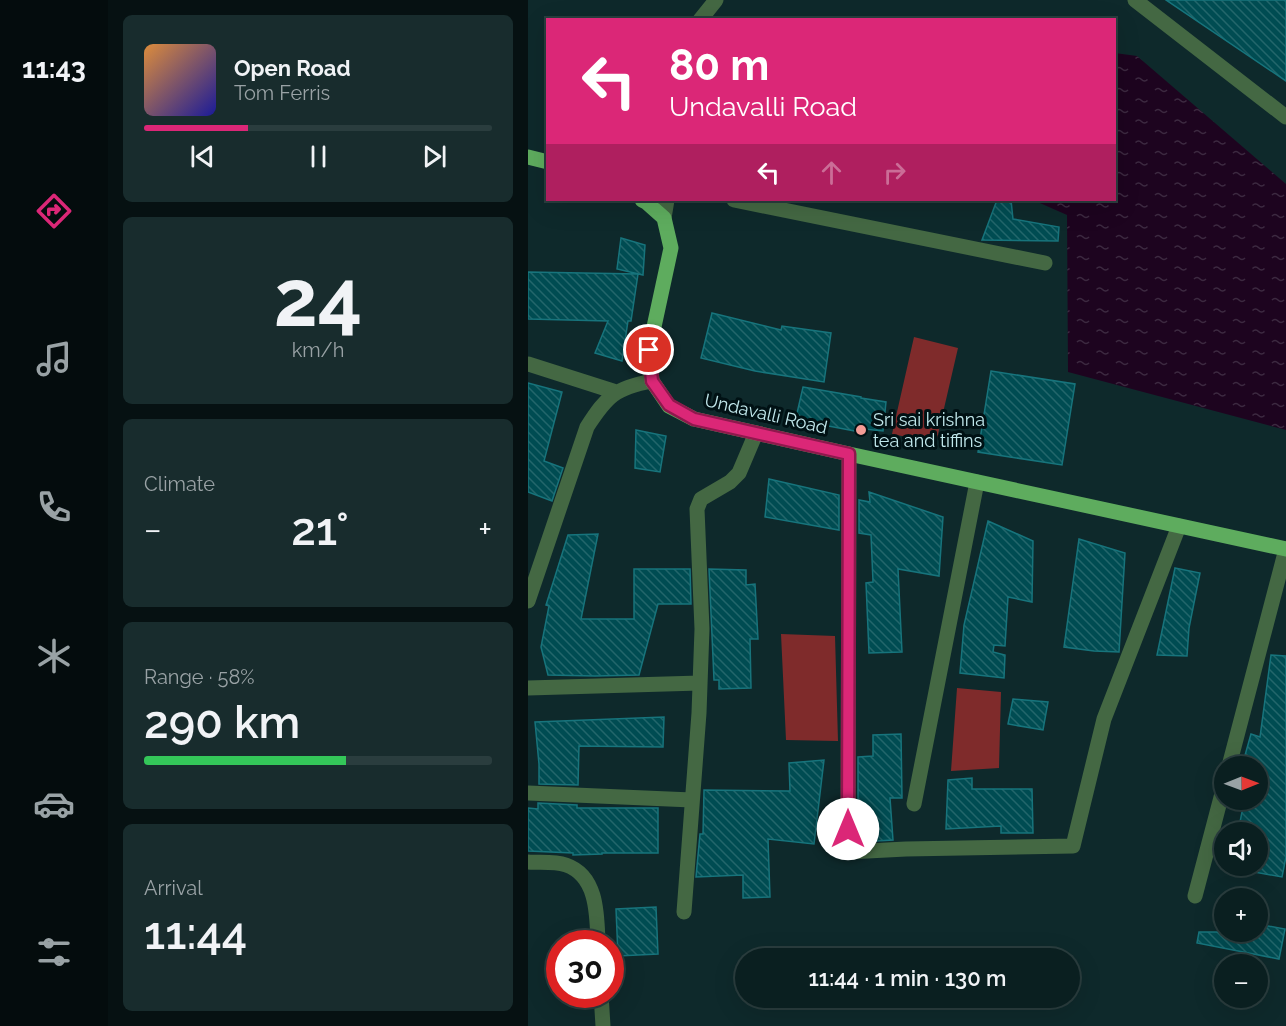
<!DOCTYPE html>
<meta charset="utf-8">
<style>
body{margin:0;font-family:Raleway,sans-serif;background:#182c2d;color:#f1f3f6;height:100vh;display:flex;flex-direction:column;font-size:22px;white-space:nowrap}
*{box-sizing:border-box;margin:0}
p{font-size:20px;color:#99a2a5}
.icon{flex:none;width:33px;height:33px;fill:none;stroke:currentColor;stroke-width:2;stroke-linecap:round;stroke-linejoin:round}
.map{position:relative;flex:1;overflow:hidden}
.drawer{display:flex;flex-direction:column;gap:15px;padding:15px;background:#061112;width:420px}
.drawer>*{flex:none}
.top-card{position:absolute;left:18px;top:18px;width:570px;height:183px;border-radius:0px;box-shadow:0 6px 24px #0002,0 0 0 2px #2a3d3e;background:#db2777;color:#fff;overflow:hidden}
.needle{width:39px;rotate:89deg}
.tools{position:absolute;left:686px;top:756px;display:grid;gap:12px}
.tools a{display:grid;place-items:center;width:54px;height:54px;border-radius:50%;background:#0a1f20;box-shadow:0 6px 24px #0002,0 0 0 2px #2a3d3e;font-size:30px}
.speed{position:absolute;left:18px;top:930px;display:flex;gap:12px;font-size:30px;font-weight:700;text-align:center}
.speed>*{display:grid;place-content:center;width:78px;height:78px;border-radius:50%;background:#0a1f20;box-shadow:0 6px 24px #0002,0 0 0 2px #2a3d3e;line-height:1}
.speed .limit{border:9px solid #d22;background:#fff;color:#111}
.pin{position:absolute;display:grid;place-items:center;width:51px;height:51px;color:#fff;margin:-26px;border:3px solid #fff;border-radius:50%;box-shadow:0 2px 6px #0007}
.me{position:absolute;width:66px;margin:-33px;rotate:0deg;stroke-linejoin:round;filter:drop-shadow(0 0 4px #0008)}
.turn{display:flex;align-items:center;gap:21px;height:126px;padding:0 24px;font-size:27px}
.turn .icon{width:78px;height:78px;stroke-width:2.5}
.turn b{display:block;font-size:42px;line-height:51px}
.lanes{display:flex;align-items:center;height:57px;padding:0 24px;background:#0003;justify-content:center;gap:30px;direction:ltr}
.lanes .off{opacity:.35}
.big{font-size:45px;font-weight:600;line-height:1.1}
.drawer .card{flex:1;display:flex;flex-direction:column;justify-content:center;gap:9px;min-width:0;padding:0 21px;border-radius:9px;background:#182c2d}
.drawer .dial{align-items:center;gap:0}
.dial b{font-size:78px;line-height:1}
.song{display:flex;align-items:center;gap:18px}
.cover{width:72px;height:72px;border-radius:9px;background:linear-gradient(135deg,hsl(30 70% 55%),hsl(240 70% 35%))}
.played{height:6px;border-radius:3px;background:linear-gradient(90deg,#db2777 30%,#2a3d3e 30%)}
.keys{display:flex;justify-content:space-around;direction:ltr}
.heat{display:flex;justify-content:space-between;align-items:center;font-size:33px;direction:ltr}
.charge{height:9px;border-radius:4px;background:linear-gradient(90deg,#34c759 58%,#2a3d3e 0)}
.trip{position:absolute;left:207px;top:948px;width:345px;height:60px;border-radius:30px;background:#0a1f20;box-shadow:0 6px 24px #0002,0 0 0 2px #2a3d3e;font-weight:600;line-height:60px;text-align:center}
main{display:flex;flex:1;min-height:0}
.tabs{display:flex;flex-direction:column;width:108px;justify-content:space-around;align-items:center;background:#040c0d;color:#99a2a5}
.tabs .icon{width:42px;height:42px}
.tabs .selected{color:#db2777}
.tabs b{font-size:27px;color:#f1f3f6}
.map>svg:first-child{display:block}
.grass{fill:#7f2b2b}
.water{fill:url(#water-ripples)}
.building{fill:url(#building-back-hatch);stroke:#17747c;stroke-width:1.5}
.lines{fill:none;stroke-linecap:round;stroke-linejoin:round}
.street{stroke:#446843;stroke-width:15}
.primary{stroke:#5eac5e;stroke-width:15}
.route-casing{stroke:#8e194d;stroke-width:15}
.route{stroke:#db2777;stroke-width:10}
.poi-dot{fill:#f59c96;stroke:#001114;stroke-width:2}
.labels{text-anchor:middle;stroke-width:6;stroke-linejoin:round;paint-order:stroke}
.street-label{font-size:18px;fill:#c1e8ec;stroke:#001114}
.poi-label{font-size:18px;fill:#c1e8ec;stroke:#001114;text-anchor:start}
</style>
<main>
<nav class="tabs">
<b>11:43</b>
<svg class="icon selected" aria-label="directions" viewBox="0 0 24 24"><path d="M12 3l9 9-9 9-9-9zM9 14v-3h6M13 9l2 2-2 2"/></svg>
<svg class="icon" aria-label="music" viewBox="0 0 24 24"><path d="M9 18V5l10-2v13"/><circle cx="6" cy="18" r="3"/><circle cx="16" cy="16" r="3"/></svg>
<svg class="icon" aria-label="phone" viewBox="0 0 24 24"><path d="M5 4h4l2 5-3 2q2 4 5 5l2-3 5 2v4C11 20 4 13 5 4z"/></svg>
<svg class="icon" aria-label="climate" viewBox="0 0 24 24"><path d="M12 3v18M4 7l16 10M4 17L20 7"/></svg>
<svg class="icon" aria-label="car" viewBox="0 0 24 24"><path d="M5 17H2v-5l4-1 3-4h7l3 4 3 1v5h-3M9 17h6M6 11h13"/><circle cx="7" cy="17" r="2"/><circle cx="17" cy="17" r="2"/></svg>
<svg class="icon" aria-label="filters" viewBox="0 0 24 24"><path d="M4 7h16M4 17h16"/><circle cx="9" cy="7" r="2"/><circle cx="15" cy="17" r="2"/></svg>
</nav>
<section class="drawer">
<div class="card">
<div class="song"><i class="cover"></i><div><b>Open Road</b><p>Tom Ferris</p></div></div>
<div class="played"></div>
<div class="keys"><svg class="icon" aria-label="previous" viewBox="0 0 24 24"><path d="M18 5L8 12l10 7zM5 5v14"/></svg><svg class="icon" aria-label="pause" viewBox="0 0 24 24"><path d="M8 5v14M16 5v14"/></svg><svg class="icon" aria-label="next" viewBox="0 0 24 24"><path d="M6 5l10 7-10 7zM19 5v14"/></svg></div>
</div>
<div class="card dial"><b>24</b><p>km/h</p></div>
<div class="card"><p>Climate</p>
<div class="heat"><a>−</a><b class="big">21°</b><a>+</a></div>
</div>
<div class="card"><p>Range · 58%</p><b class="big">290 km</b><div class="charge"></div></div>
<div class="card"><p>Arrival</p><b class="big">11:44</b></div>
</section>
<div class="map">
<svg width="758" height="1026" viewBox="0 0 758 1026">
<defs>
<pattern id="water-ripples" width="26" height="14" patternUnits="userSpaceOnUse" patternTransform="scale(1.5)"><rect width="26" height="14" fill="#1d041f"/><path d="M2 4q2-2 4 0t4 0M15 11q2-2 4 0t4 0" fill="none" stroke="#3c2940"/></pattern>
<pattern id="building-back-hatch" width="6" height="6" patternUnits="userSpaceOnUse" patternTransform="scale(1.5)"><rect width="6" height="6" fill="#004c52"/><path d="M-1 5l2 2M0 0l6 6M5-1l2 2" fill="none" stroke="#23666b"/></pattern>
</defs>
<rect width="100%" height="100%" fill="#0e292b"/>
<path class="grass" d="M386 337 430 348 408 443 364 434Z
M253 634 307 636 310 741 258 740Z
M429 688 473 692 471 768 423 771Z"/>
<path class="water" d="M587 53 609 56 758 184V430L540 372 539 215 505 200H586Z"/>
<path class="building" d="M638 0H758V81Z
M469 200H483L485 219 531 227 530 241 454 240Z
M93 238 117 245 115 275 89 269Z
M0 272 110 274 103 321H100L94 361 67 353 80 321 0 319Z
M184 313 253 330 254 326 303 333 296 382 227 371 173 358Z
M463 371 547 384 534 465 450 452Z
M0 383 34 392 16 461 35 468 24 501 0 492Z
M275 387 333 397V398L358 402 355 431 327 428V431L290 424 289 427 267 422Z
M108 430 138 436 132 472 107 468Z
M241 479 311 495V530L237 517Z
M341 492 415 517 411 576 370 569 374 652 341 653 338 583 345 582 343 535 331 533V500L342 502Z
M460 521 505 541 504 602 480 597 477 646 466 645 465 652 477 655 476 678 432 673 436 625Z
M70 534 53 619H106V569H162L163 604H130L111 675 67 676 20 675 13 647 21 606 18 605 40 535Z
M551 539 597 553 591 652 566 651 536 647Z
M647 568 672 573 661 628 659 656 629 655Z
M181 569 218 570V585L227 584 230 639H222L223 688 191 689V680H186Z
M743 655 758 656V857L754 877 704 868 705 866H729V832H710L715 807 703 803 704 800H729V766H714L723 734 732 737Z
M485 699 520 702 515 730 480 724Z
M136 717 135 747 51 746 50 785 11 784V764L7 722Z
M373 734 374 798H362L365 840 332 842 330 818V757L345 756V735Z
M296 760 286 844 240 839 242 897 215 898V875L168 877 172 834H175L176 790 262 791 261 763Z
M444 778V789H504L505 833H473V826L418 829 420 780Z
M10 803 49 805V808H130V853H74V854L45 855V853L0 851V808L10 809Z
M128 907 130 954 90 956 88 909Z
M729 924 757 929 751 959 669 943 671 932H729Z"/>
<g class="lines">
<path class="street" d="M607 0 758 117
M172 20 188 0
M206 200 517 263
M136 218 139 200
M0 364 88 392
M321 454 320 852 378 849 545 846 576 719 651 526
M0 601 59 427C79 396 87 388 124 381
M0 688 172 683
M701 766 758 549
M0 793 164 800
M386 804 449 482
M0 862C12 863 26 861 38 865 70 876 69 916 70 944
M667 896 696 786
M156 912 171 713 174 629 169 509 173 499 202 482 211 473 228 433
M73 994 75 1026"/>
<path class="primary" d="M0 157 20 162
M114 200 118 202 136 218 143 248 121 350 124 381 141 406 166 419 321 454 758 549"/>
</g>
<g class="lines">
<g class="route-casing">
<path id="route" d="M121 350 124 381 141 405 166 419 321 454 320 829"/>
</g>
<use href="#route" class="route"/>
</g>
<circle class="poi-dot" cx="333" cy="430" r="6"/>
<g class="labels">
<g class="street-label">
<text transform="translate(238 414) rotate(13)" y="6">Undavalli Road</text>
</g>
<g class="poi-label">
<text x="345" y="426">Sri sai krishna<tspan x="345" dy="21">tea and tiffins</tspan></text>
</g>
</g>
</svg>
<div class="tools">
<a><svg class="needle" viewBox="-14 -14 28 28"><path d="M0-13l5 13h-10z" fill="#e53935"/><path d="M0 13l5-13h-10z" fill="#99a2a5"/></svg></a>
<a><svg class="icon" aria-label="sound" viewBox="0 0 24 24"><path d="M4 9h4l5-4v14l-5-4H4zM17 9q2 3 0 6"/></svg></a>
<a>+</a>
<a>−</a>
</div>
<div class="speed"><div class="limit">30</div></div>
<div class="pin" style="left:121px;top:350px;background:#d93025"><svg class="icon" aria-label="arrive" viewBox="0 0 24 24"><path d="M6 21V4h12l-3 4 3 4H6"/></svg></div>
<svg class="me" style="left:320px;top:829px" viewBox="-20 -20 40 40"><circle r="19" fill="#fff"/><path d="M0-13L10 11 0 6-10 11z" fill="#db2777"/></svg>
<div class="trip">11:44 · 1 min · 130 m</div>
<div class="top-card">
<div class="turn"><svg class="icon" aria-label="left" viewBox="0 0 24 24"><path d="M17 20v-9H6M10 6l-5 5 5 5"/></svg><div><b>80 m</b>Undavalli Road</div></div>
<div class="lanes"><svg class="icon" aria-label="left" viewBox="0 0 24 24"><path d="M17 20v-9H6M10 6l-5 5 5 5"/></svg><svg class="icon off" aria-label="ahead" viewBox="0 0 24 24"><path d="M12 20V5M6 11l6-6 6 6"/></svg><svg class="icon off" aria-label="right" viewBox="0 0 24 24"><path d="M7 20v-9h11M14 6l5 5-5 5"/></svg></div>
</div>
</div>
</main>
